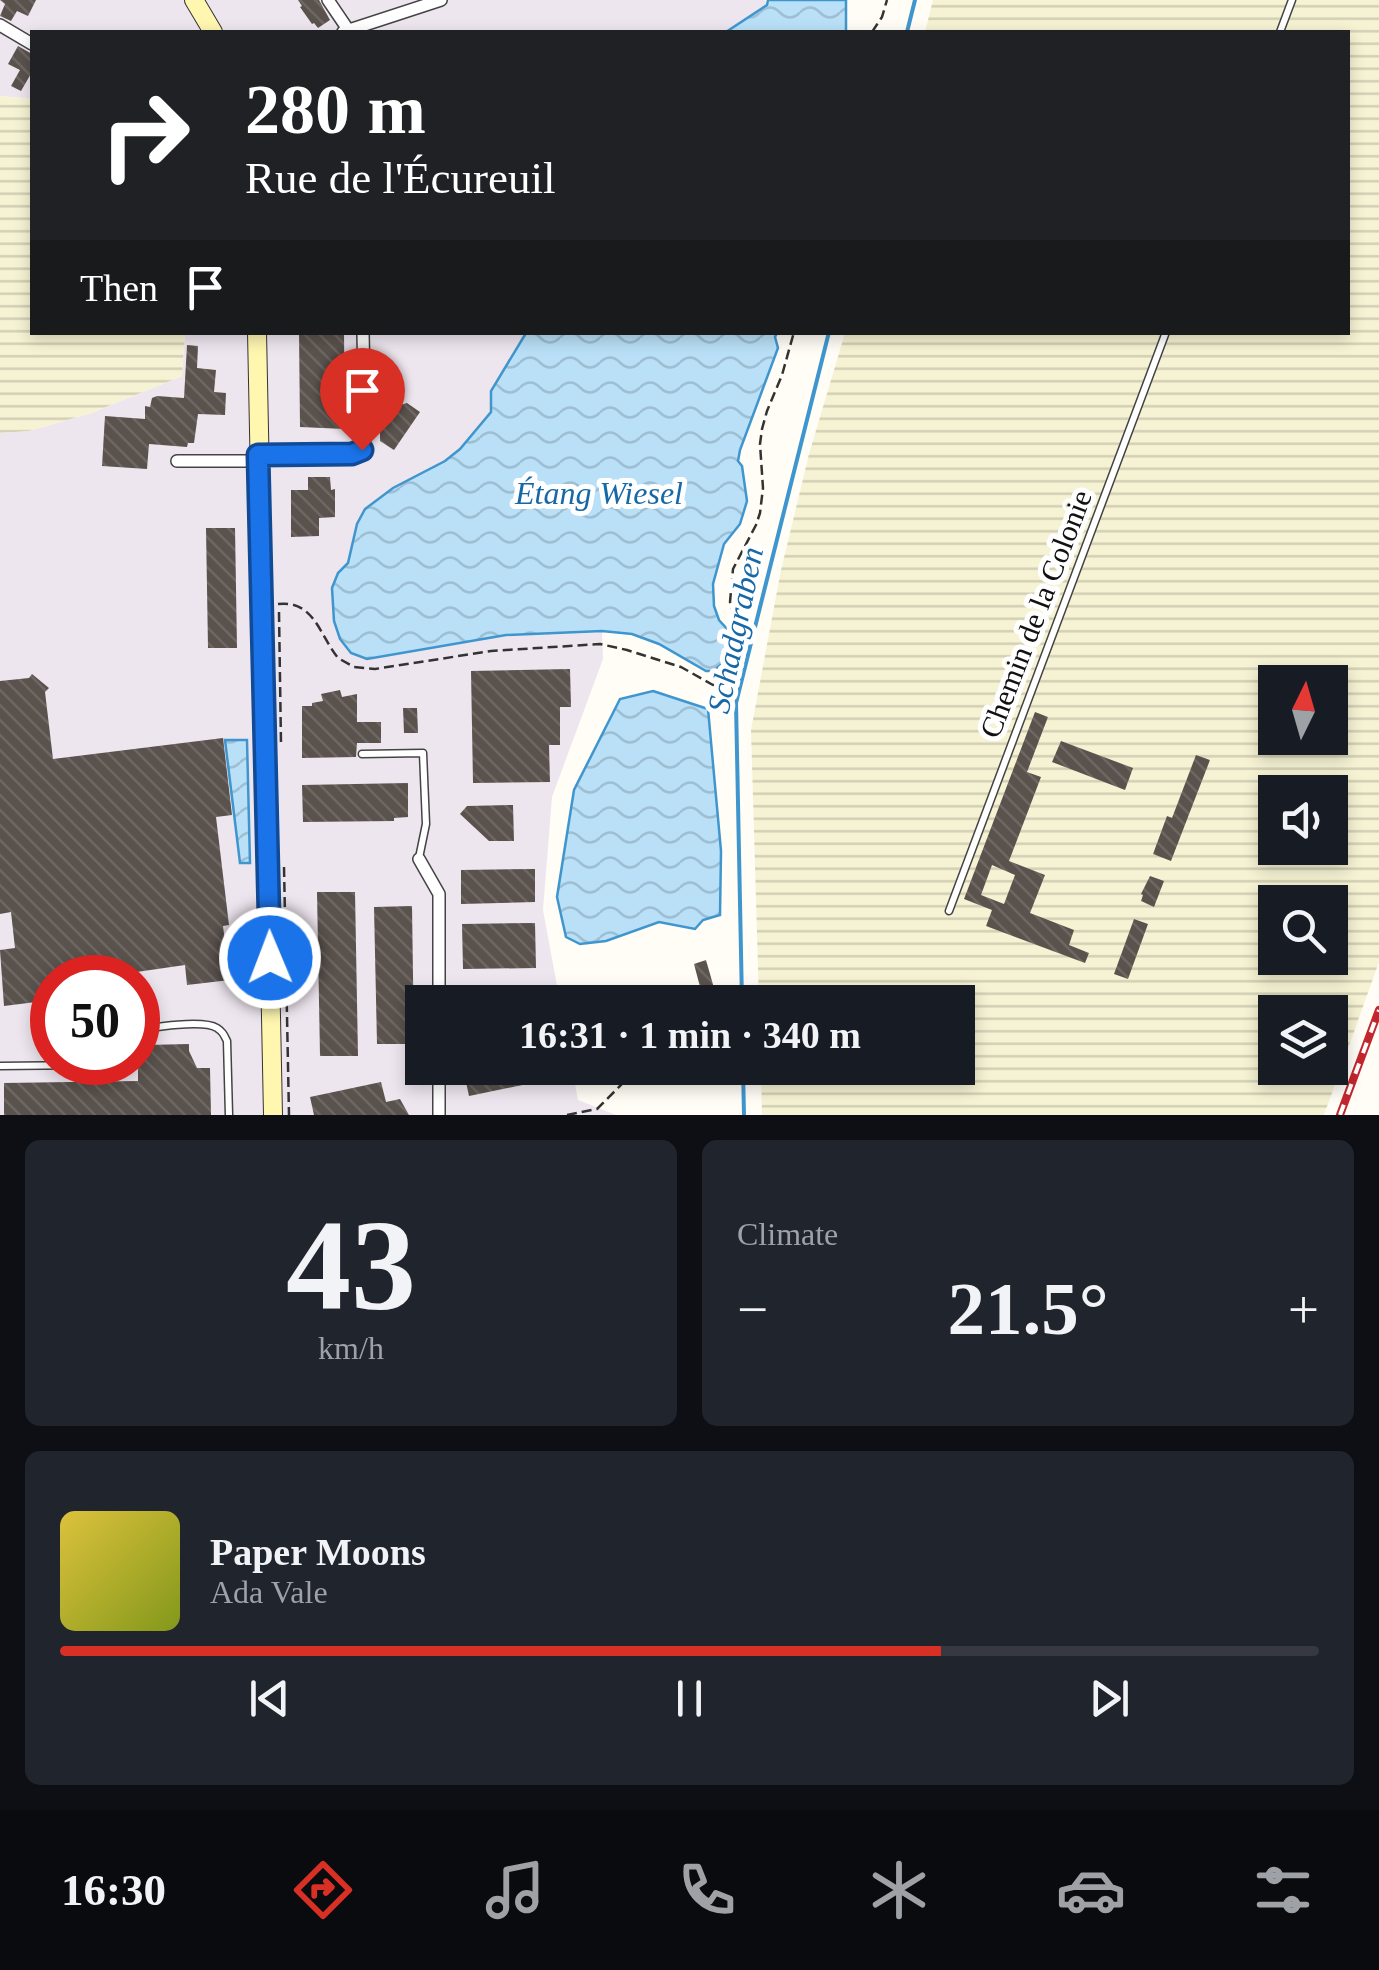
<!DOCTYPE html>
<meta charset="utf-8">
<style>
body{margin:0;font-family:"Times New Roman",serif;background:#20242c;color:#f1f3f6;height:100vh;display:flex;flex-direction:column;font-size:38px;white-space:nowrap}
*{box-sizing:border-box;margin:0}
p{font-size:32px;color:#9ea1a6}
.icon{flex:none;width:55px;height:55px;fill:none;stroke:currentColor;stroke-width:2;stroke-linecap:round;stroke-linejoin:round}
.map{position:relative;height:1115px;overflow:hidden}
.side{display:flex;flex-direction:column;gap:25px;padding:25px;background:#0d0f14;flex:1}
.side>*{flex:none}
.banner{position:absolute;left:30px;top:30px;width:1320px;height:305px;border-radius:0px;box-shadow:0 5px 15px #0003;background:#202124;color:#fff;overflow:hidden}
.needle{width:65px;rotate:5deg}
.fabs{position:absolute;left:1258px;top:665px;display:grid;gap:20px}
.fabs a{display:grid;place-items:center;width:90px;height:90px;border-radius:0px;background:#171b24;box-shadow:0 5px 15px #0003;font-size:50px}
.speed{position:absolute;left:30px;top:955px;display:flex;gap:20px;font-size:50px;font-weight:700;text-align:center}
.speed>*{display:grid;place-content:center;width:130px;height:130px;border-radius:50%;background:#171b24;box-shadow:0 5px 15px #0003;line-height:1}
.speed .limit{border:15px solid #d22;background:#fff;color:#111}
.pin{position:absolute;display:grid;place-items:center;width:85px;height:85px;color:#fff;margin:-102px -42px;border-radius:50% 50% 50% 0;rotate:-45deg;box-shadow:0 0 10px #0007}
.pin .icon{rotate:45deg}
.me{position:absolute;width:110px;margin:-55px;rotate:359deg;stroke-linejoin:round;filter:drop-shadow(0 0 8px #0008)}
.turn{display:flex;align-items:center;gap:35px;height:210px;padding:0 50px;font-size:45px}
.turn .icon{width:130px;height:130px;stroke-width:2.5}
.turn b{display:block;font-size:70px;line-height:85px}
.then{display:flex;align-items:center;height:95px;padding:0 50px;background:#0003;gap:20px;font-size:38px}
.big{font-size:75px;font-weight:700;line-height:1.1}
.side .card{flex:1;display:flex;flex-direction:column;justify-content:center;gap:15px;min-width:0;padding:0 35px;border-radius:15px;background:#20242c}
.side .dial{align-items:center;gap:0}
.dial b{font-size:130px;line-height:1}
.song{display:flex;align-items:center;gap:30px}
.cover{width:120px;height:120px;border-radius:15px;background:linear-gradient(135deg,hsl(50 70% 55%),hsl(70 70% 35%))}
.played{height:10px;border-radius:5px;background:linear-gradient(90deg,#d93025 70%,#363941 70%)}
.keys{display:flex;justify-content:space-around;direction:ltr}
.heat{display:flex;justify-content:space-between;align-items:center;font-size:55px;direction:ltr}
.side .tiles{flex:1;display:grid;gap:25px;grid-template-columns:1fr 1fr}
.card:last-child{grid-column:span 2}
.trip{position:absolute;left:405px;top:985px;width:570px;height:100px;border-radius:0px;background:#171b24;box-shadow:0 5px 15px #0003;font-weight:700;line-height:100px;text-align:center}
.tab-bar{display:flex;height:160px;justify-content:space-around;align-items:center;background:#090b0e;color:#9ea1a6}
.tab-bar .icon{width:70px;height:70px}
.tab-bar .on{color:#d93025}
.tab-bar b{font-size:45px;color:#f1f3f6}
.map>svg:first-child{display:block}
.industrial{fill:#eee6ef;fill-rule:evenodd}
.farmland{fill:url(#farmland-rules);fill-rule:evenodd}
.water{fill:url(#water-waves);stroke:#3f96cf;stroke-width:2.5}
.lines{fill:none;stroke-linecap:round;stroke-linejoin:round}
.stream{stroke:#3f96cf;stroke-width:4}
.building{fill:url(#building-back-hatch);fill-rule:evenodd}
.service-casing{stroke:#444;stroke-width:9}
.minor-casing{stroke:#444;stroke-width:14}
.secondary-casing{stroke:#333;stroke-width:20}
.path{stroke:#333;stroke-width:2.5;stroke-dasharray:10 5;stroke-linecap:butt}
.service{stroke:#fff;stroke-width:6}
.minor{stroke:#fff;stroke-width:11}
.secondary{stroke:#fff6b0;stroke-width:18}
.rail-casing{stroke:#c4262e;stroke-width:8}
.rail{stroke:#fff;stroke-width:4;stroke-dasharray:11;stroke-linecap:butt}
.route-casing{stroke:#114b97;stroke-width:25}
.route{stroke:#1a73e8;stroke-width:18}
.labels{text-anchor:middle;stroke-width:10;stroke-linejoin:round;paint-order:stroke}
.street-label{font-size:30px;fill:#111;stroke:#fff}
.water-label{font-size:32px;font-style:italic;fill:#1768a6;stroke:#fff}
</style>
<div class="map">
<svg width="1379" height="1115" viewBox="0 0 1379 1115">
<defs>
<pattern id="farmland-rules" width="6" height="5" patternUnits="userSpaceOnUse" patternTransform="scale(2.5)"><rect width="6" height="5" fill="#f6f3d4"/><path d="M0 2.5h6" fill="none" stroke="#d2cfb5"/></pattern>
<pattern id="water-waves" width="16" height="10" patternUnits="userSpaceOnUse" patternTransform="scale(2.5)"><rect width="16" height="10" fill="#b9e0f7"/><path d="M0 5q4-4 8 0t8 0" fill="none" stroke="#9ebfd3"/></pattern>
<pattern id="building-back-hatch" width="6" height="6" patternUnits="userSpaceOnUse" patternTransform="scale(2.5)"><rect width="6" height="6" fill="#5a524d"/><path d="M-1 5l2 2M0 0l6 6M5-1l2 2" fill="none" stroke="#6d6662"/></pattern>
</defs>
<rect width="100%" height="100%" fill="#fffdf5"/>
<path class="industrial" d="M0 0H765L767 5 726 32H32V99L0 96Z
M185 333H526L491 391V411L460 449 445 461 393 488 365 509 357 524 348 563 338 573 506 635 602 631 603 659 552 797 543 910 560 1002H422V1068H572L578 1100 616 1115H0V433L29 431 91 413 182 376ZM52 978H138V1062H52Z"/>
<path class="farmland" d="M933 0H1379V962L1324 1115H762L761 1068H958V1002H759L751 730 781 570 809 454 845 333 1348 332V32H925ZM1275 682H1330V738H1275ZM1275 792H1330V848H1275ZM1275 902H1330V958H1275ZM1275 1012H1330V1068H1275Z
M0 96 32 99V332L185 333 182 376 91 413 29 431 0 433Z"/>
<path class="water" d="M768 0H846V32H726L767 5Z
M526 333H777L775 337 778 348 740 450 738 461 742 466 747 501 740 524 724 544 713 584 714 606 719 620 728 630 730 638 722 664 713 671H706L659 644 632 634 602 631 506 635 367 659 351 653 340 639 334 621 332 588 338 573 348 563 357 524 365 509 393 488 445 461 460 449 491 412V391Z
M653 691 708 709 721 851 720 915 703 920 695 929 659 922 606 941 580 944 566 937 557 897 574 790 620 699Z
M225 740H247L250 863H240Z"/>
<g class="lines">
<path class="stream" d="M907 32 915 0
M742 1002 736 703 829 332
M743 1068 744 1115"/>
</g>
<path class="building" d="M0 0H36L28 16 17 11 11 21 0 16 5 4Z
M298 0H319L330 20 318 28 314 23 312 24 300 7 302 6Z
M18 46 32 54V72L21 91 11 86 20 70 8 64Z
M299 332H344L345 429 300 427Z
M187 345 198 346 197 368 216 370 214 392 226 393 225 415 198 414 194 443H188L187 447 149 444 147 469 102 466 105 416 145 419V406L150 407 152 398 157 396 184 398Z
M407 403 420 412 394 450 380 441V411Z
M308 477H330L331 490 335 489V517L319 518V536L291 537V490H308Z
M206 528H235L237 648H208Z
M570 669 571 707H560V745H549L550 782 473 783 471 671Z
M32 674 49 688 45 692 53 759 223 738 232 815 216 817 229 925 223 926 230 980 187 985 185 965 95 978H52V1000L4 1006 0 950 15 948 11 912 0 914V681L29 678Z
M340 690 342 697 357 694V722H381V743H357L356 757 302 758V706H312V703L323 701 321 694Z
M403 708H417L418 733H404Z
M1035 712 1048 717 1027 772 1041 777 1009 861 1045 875 1030 913 1074 930 1069 945 1089 953 1085 963 986 926 992 910 964 899ZM992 865 1015 875 1004 904 981 895Z
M1061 741 1133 768 1125 790 1052 762Z
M1196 755 1210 760 1171 861 1153 854 1167 816 1172 818Z
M408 783V817L394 818V821L303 822 302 785Z
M513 805 514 841H489L460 814 467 806Z
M535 869V902L461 904V870Z
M1150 876 1164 881 1154 907 1141 901 1143 895 1141 894Z
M317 892H355L358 1056H320Z
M412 906 414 1044H377L374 907Z
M1134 919 1148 924 1128 979 1114 974Z
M535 923 536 968 463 969 462 924Z
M706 960 718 1002H704L694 964Z
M475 987H519V1002H475Z
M189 1044V1051L197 1068H210L211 1115H4V1083L138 1081V1057H146V1045Z
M463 1068H553L556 1078 469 1096Z
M381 1082 386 1102 400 1099 409 1115H314L310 1097Z"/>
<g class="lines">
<g class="service-casing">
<path id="service" d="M1280 32 1292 0
M362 754 423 753 426 824 419 858
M949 911 1166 332
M138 1032C152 1026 204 1020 217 1028 223 1032 224 1035 227 1041L229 1115
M0 1066 89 1065 95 1062"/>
</g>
<g class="minor-casing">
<path id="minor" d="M328 0 349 31
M0 25 32 44
M343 32 441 0
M258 455 352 454 362 450 365 438 363 332
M177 461H258
M419 859 439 894V1002
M439 1068V1115"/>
</g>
<g class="secondary-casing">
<path id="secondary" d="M194 0 213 32
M257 332 273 1115"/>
</g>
<path class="path" d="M872 32 882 17 887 0
M278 604C314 600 319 634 338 658L354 667 375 669 491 651 600 644 627 650 681 667 713 685H721L728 680 738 653 739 634 730 602 733 569 756 525 760 513 763 488 760 444 762 429 767 411 782 375 794 332
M279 612 281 744
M284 867 289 1115
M567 1115 597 1109 631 1075 646 1068"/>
<use href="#service" class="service"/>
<use href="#minor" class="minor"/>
<use href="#secondary" class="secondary"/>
<g class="rail-casing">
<path id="rail" d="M1340 1115 1379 1010"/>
</g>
<use href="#rail" class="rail"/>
</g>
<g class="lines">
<g class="route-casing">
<path id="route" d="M270 958 258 455 352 454 362 450"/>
</g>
<use href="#route" class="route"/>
</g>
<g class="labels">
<g class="street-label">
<text transform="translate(1036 614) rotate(-69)" y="10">Chemin de la Colonie</text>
</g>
<g class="water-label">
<text x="599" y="504">Étang Wiesel</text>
<text transform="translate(735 630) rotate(-78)" y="11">Schadgraben</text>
</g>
</g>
</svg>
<div class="fabs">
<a><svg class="needle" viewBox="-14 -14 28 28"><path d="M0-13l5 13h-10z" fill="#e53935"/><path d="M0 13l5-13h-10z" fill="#9ea1a6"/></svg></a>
<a><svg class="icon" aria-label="sound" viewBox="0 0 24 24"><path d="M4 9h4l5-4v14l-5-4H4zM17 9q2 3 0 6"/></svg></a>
<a><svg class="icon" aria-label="search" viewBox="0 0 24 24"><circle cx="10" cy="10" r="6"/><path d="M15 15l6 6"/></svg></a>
<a><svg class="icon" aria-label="layers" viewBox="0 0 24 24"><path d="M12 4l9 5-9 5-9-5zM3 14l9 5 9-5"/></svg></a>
</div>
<div class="speed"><div class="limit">50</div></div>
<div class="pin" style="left:362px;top:450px;background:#d93025"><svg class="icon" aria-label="arrive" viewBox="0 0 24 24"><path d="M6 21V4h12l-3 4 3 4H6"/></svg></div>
<svg class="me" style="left:270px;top:958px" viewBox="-20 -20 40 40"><circle r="17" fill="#1a73e8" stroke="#fff" stroke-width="3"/><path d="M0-11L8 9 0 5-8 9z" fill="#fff"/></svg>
<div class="trip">16:31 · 1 min · 340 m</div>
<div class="banner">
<div class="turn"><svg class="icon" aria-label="right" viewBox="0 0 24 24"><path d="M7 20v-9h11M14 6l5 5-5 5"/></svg><div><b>280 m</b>Rue de l'Écureuil</div></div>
<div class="then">Then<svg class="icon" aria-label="arrive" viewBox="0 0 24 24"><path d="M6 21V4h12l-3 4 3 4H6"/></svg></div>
</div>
</div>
<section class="side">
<div class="tiles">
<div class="card dial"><b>43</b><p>km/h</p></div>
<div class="card"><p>Climate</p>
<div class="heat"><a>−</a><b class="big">21.5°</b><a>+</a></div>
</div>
<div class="card">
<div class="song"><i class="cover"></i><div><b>Paper Moons</b><p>Ada Vale</p></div></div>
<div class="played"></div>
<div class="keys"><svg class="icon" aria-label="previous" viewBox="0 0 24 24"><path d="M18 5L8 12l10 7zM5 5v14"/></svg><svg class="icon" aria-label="pause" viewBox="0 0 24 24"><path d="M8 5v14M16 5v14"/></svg><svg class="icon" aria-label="next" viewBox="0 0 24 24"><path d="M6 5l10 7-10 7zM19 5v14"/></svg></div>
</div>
</div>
</section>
<nav class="tab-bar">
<b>16:30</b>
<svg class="icon on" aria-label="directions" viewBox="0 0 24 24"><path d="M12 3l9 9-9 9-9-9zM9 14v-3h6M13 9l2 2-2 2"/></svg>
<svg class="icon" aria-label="music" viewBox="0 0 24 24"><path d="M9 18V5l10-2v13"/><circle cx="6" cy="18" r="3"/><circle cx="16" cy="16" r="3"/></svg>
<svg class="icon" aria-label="phone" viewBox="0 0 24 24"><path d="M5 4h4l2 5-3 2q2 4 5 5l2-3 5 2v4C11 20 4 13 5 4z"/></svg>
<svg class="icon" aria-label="climate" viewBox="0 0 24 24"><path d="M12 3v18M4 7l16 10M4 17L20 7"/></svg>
<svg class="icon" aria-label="car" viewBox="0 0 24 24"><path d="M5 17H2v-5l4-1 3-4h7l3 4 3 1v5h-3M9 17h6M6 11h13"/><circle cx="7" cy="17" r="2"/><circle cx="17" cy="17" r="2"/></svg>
<svg class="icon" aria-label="filters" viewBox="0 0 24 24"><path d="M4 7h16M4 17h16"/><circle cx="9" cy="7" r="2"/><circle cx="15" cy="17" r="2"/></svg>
</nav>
